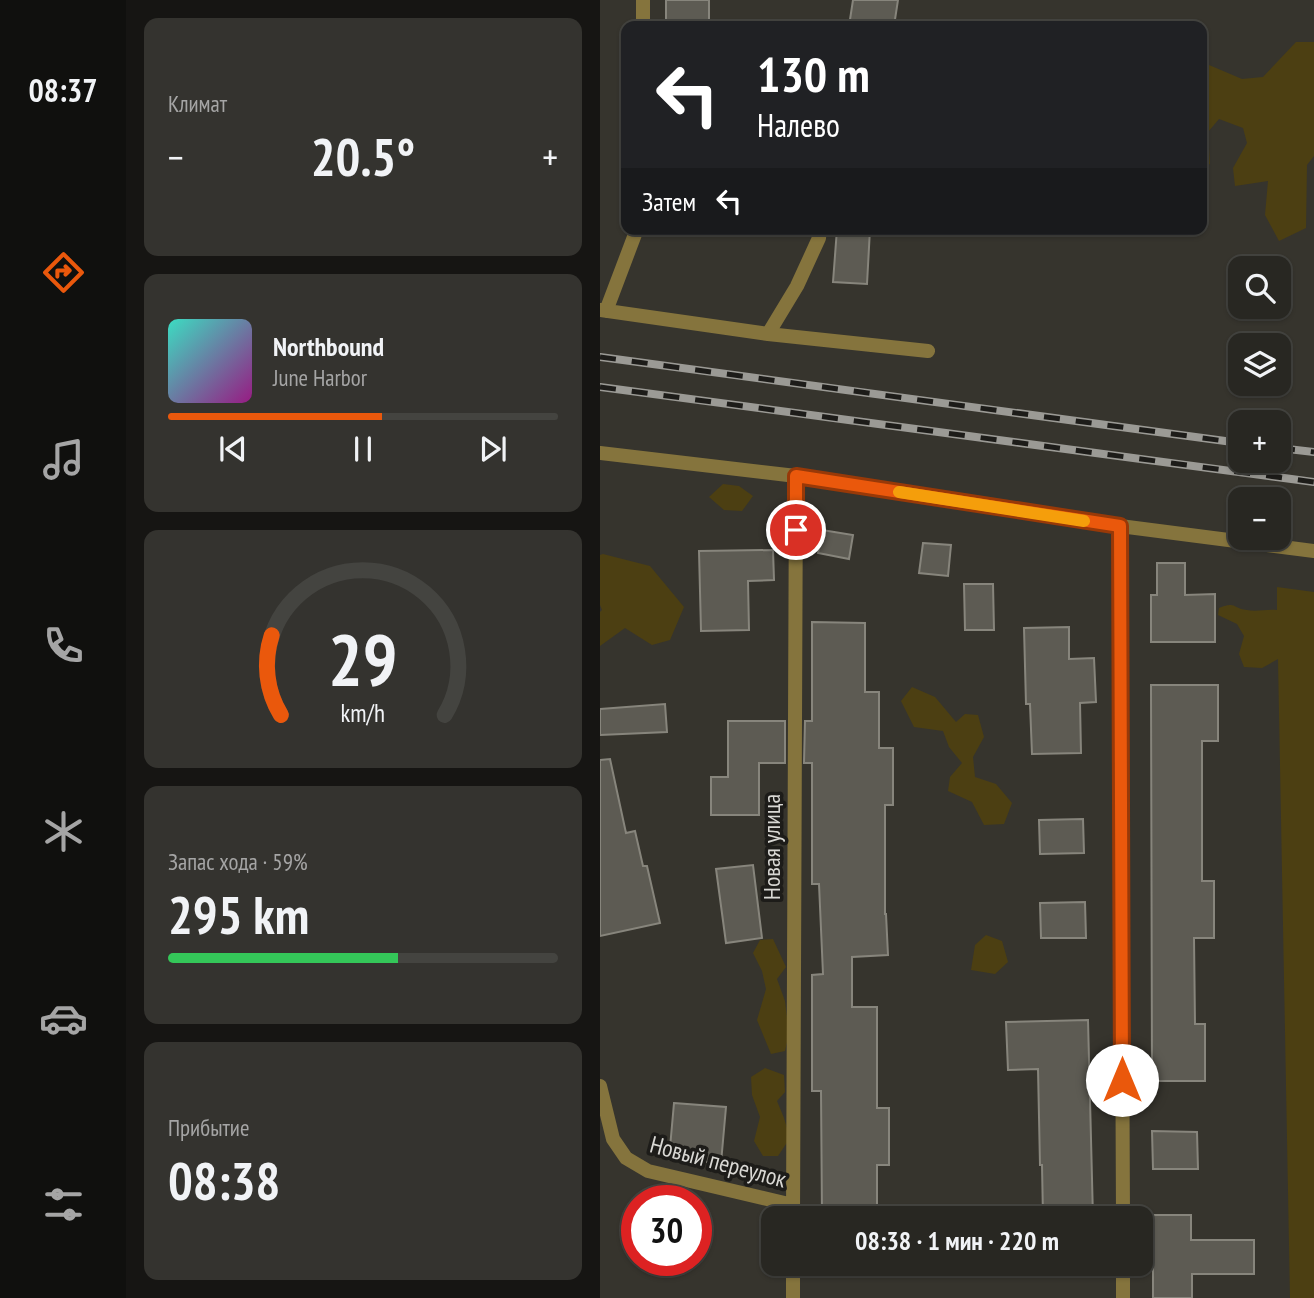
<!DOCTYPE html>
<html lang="ru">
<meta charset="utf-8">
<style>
body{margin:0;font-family:"PT Sans Narrow",sans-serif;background:#34332f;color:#f1f3f6;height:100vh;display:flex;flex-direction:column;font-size:26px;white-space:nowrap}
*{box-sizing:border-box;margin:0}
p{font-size:23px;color:#a5a5a5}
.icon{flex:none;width:38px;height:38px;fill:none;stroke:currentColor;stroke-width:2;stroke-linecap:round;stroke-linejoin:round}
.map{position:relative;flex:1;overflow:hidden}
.drawer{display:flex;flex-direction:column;gap:18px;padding:18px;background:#161513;width:474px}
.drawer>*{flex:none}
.hud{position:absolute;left:21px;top:21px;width:586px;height:214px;border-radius:14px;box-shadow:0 2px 5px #0004,0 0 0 2px #444440;background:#202124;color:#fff;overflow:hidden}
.buttons{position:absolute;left:628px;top:256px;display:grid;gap:14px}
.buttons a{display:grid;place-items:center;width:63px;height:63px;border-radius:14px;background:#282722;box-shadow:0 2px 5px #0004,0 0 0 2px #444440;font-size:35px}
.speed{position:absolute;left:21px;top:1185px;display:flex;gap:14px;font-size:35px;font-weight:700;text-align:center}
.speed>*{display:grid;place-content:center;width:91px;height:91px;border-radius:50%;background:#282722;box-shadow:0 2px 5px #0004,0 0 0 2px #444440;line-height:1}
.speed .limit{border:10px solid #d22;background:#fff;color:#111}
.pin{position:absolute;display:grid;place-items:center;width:60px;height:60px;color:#fff;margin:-30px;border:4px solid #fff;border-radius:50%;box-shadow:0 2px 7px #0007}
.me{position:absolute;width:77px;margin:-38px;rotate:0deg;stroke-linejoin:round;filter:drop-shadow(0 0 5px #0008)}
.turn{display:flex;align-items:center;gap:24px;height:147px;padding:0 21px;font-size:32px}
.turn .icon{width:91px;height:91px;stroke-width:2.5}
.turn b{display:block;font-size:49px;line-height:60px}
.then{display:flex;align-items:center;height:66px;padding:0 21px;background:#0003;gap:14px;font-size:26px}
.big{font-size:52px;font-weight:700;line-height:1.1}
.drawer .widget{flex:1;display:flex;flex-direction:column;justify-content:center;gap:10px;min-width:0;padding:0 24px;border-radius:14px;background:#34332f}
.drawer .dial{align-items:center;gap:0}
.dial svg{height:182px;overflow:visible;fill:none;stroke:#444440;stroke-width:7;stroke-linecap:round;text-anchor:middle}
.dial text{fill:#f1f3f6;stroke:none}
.song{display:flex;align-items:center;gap:21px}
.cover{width:84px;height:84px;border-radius:10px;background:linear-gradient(135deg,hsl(170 70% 55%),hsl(310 70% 35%))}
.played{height:7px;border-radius:4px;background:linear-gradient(90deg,#ea580c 55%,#444440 55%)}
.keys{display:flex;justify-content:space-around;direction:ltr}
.heat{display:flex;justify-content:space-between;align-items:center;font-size:38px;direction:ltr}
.charge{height:10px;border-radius:5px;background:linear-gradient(90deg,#34c759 59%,#444440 0)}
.trip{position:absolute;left:161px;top:1206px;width:392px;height:70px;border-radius:14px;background:#282722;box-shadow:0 2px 5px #0004,0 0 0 2px #444440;font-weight:700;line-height:70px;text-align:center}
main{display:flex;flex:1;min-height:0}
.menu{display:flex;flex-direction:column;width:126px;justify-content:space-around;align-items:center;background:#10100e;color:#a5a5a5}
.menu .icon{width:49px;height:49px}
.menu .active{color:#ea580c}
.menu b{font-size:32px;color:#f1f3f6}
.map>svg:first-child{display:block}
.green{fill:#4c3f12}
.building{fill:#5d5b53;stroke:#87857c;stroke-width:2}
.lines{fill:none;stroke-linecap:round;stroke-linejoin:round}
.minor{stroke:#85743d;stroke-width:14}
.rail-casing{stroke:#9b9a95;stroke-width:8}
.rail{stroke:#1d1c19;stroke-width:5;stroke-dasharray:16;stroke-linecap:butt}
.route-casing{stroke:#983908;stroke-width:18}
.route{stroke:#ea580c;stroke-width:12}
.slow{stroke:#f59e0b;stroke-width:12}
.labels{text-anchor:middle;stroke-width:7;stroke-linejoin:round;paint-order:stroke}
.street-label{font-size:24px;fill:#d9d8d4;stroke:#1d1c19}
</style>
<main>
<nav class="menu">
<b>08:37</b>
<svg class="icon active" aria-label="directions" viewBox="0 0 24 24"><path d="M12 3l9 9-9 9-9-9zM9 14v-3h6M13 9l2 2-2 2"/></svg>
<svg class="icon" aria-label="music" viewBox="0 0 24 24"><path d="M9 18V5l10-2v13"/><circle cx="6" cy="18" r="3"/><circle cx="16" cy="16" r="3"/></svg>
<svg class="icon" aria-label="phone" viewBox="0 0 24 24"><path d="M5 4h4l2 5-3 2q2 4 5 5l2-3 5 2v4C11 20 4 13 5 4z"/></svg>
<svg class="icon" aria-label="climate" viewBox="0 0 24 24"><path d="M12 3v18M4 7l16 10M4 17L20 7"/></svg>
<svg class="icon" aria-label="car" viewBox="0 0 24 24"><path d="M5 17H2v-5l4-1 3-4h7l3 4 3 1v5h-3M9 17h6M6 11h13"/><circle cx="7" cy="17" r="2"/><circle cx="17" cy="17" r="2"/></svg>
<svg class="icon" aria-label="filters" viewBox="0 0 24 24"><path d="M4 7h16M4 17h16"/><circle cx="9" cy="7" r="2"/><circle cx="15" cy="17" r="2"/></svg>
</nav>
<section class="drawer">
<div class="widget"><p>Климат</p>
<div class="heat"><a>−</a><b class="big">20.5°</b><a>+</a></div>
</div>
<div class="widget">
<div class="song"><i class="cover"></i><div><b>Northbound</b><p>June Harbor</p></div></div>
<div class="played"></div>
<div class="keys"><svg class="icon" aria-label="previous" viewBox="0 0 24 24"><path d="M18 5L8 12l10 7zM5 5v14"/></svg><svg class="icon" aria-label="pause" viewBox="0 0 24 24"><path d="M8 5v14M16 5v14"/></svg><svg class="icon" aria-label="next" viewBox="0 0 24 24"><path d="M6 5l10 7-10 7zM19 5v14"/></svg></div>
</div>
<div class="widget dial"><svg viewBox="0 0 100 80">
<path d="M14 69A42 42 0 1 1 86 69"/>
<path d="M14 69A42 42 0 0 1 10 34" stroke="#ea580c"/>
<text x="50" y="56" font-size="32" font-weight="700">29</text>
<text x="50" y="72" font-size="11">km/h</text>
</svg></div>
<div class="widget"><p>Запас хода · 59%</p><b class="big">295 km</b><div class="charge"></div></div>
<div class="widget"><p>Прибытие</p><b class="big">08:38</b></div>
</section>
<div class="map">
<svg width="714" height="1298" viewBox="0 0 714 1298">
<rect width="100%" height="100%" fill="#36342d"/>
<path class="green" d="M696 42H714V156L707 165 706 228 679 241 665 215 668 181 635 186 633 168 647 143 643 128 619 119 608 132 610 164 602 167V62L642 79 663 77Z
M123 484 139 486 153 496 142 511 124 510 109 497Z
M3 554 50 566 84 607 70 640 52 645 25 628 0 646V612L2 610 0 605V555Z
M677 587 714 592V1298H690L678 659 662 668 644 667 639 654 644 636 637 624 618 615 619 608C637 601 631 608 647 610 656 612 667 609 677 610Z
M312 687 335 697 356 722 365 714 378 715 384 737 373 757 375 777 396 784 412 803 404 824 384 825 372 802 348 791 350 777 362 763 349 747 343 731 314 727 301 701Z
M386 935 402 941 408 962 395 974 371 970 375 945Z
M173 939 186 967 177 979 185 1001 189 1034 185 1051 171 1054 157 1020 166 989 162 971 153 953 160 940Z
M165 1068 184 1075 185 1092 177 1101 184 1118 190 1138 178 1156H163L154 1141 160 1117 152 1095 151 1077Z"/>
<path class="building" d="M66 0H109V26H66Z
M253 0H298L294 26H249Z
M237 229H270L267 284 233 282Z
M222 530 253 535 249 559 218 553Z
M323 543 351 545 348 576 319 573Z
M173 550 174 580 148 581 149 630 101 631 99 551Z
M557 563H585V595L615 594V642H551V595H557Z
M364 584H393L394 630H365Z
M212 622 265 623V692H279V748H293V805H285V914H286L288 955 252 957V1007H277V1108H289V1165H277V1218H222L221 1091H212V975L223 974 219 884H212V763H204L205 721H212Z
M469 627V659L494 658 496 702 480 703 481 753 432 754 430 704H426L424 628Z
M551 685H618V741H602V881H614V938H594L595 1024H605V1081H552Z
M65 704 67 732 0 735V709Z
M128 721H185V763H159V815H111V777H128Z
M10 759 26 833 35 831 43 866H47L60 923 0 936V760Z
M483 819 484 853 440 854 439 820Z
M153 865 162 938 126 943 116 869Z
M485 902 486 938H441L440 903Z
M488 1020 493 1218H443L442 1165H440L438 1069 408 1070 406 1022Z
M74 1103 126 1107 121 1163 69 1159Z
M552 1131 597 1132 598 1169H553Z
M553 1215H591V1240H654V1274H592V1298H553Z"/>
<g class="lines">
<path class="minor" d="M43 26V0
M0 310 168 334 328 351
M6 311 37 229
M168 334 197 286 219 238 220 229
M0 453 196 476 520 526 714 551
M520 526 523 1218
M0 1086 13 1139 26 1158 48 1171 193 1205
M193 1218 196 476
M193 1264V1298
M523 1264V1298"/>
<g class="rail-casing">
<path id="rail" d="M0 357 640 443
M0 387 714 482
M679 448 714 452"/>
</g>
<use href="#rail" class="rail"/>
</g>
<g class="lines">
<g class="route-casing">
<path id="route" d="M196 530V476L520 526 522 1080"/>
</g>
<use href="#route" class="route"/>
<path class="slow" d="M299 492 484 521"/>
</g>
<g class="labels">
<g class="street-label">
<text transform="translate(172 847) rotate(-90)" y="8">Новая улица</text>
<text transform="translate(118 1162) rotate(15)" y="8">Новый переулок</text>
</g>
</g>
</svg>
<div class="buttons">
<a><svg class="icon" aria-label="search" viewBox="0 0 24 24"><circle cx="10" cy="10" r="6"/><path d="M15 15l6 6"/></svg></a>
<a><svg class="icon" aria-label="layers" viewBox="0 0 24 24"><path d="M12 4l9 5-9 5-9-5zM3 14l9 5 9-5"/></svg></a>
<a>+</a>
<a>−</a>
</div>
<div class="speed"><div class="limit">30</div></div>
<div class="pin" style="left:196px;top:530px;background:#d93025"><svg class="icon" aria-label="arrive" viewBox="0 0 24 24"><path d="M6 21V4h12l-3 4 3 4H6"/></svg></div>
<svg class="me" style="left:522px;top:1080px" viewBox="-20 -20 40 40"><circle r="19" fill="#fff"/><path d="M0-13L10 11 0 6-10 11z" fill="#ea580c"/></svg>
<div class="trip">08:38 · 1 мин · 220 m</div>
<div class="hud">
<div class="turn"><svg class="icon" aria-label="left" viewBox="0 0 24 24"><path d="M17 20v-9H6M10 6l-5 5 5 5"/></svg><div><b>130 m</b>Налево</div></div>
<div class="then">Затем<svg class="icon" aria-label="left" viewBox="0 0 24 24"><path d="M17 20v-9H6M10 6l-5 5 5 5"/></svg></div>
</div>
</div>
</main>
